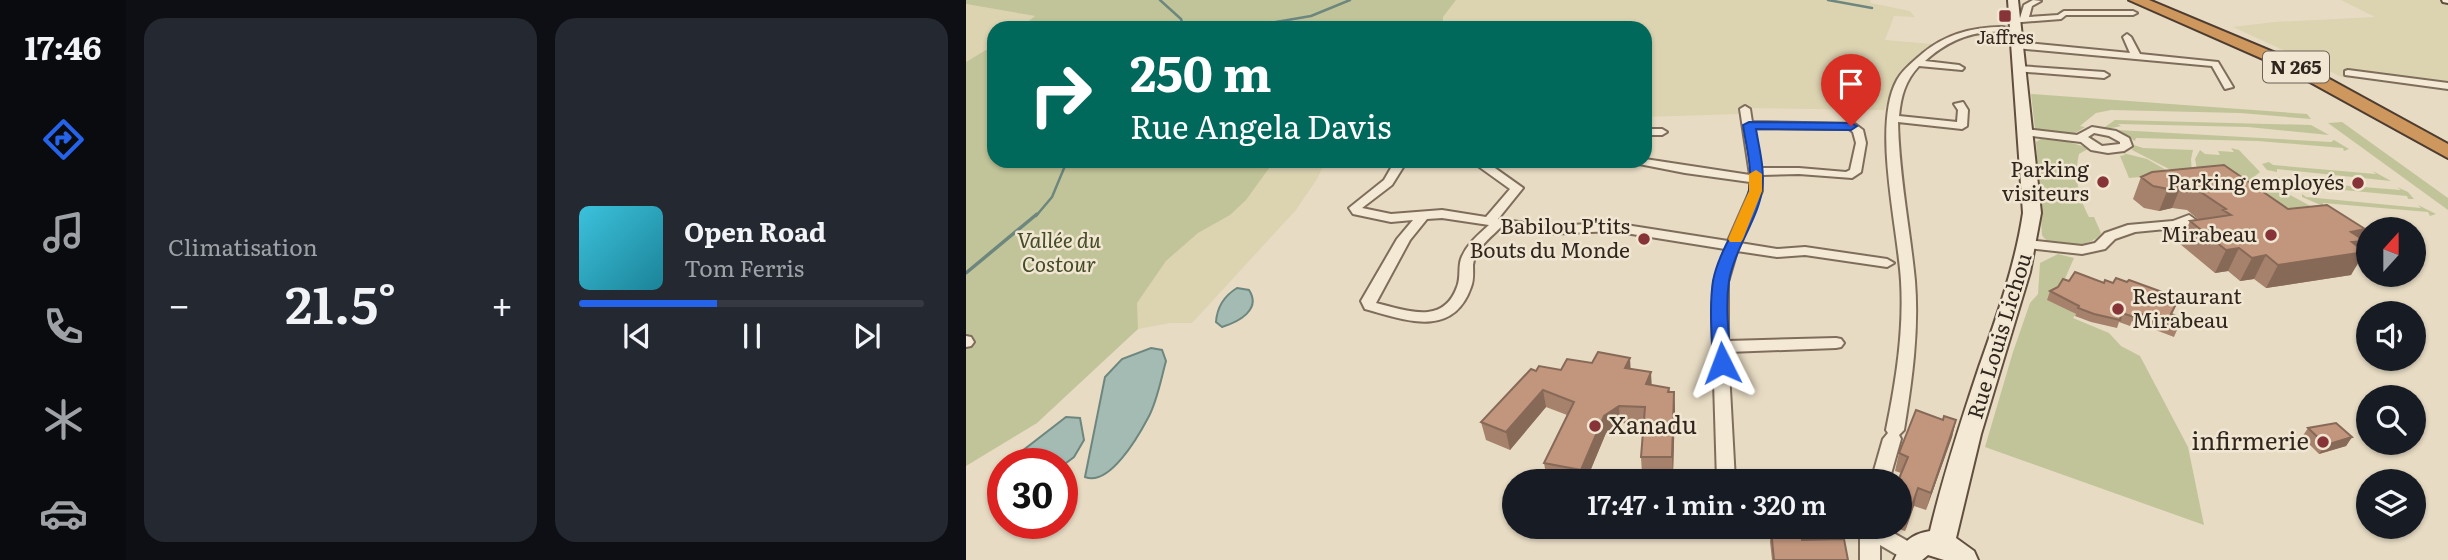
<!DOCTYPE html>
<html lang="fr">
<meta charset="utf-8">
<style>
body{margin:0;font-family:Literata,serif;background:#242831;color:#f1f3f6;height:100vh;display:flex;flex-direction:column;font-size:26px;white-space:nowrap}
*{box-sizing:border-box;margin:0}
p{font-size:23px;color:#9ea1a6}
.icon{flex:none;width:38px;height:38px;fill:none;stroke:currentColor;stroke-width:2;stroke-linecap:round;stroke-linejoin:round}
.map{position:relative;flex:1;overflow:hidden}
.drawer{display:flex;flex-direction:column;gap:18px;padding:18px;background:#0d0f14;width:840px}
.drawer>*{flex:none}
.hud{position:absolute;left:21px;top:21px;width:665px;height:147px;border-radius:21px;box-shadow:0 2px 5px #0004;background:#00695c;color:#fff;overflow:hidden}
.needle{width:46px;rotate:21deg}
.controls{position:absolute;left:1390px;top:217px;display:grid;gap:14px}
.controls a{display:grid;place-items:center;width:70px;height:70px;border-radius:50%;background:#171b24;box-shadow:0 2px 5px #0004;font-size:35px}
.speed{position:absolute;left:21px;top:448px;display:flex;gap:14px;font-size:35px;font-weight:700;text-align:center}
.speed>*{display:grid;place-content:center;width:91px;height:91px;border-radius:50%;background:#171b24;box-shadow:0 2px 5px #0004;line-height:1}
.speed .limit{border:10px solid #d22;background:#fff;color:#111}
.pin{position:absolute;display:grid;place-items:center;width:60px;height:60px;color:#fff;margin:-72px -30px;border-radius:50% 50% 50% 0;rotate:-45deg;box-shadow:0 0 7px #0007}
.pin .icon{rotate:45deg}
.me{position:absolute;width:77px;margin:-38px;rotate:357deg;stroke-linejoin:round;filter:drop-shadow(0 0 5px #0008)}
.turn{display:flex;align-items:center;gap:24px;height:147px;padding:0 28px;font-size:32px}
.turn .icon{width:91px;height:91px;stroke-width:2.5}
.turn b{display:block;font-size:49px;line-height:60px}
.big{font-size:52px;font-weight:600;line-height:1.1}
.drawer .card{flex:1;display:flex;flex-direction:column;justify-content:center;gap:10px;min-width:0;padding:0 24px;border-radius:21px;background:#242831}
.song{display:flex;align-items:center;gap:21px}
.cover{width:84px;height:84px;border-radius:10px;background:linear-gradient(135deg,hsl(190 70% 55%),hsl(190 70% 35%))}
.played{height:7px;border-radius:4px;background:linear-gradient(90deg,#2563eb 40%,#363941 40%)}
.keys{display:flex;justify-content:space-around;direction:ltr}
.heat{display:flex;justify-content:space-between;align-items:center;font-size:38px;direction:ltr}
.drawer .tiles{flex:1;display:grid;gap:18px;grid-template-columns:repeat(2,1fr)}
.trip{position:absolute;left:536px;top:469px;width:410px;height:70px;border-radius:35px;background:#171b24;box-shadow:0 2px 5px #0004;font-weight:600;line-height:70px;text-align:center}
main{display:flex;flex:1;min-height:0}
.tabs{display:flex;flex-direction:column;width:126px;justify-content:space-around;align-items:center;background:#090b0e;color:#9ea1a6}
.tabs .icon{width:49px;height:49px}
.tabs .selected{color:#2563eb}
.tabs b{font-size:32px;color:#f1f3f6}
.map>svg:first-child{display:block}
.farmland{fill:#dcd3b1}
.green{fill:#c1c498}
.water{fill:#a4bbb3;stroke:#6d877f;stroke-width:2}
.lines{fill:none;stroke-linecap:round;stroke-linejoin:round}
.stream-far1{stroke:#6d877f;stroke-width:2.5}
.stream{stroke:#6d877f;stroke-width:3.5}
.street-casing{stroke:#7f6d5c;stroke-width:4}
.secondary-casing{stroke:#614e3f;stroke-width:4}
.highway-casing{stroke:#4d3c30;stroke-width:4}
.street{fill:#f3e9d5;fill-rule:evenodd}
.secondary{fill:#f3e9d5;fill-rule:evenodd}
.highway{fill:#cd975d;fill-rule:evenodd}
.wall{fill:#a6816c}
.shaded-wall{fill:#876958}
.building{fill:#c1967d;stroke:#876958;stroke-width:2}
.route{fill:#2563eb;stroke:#184099;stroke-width:2}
.slow{fill:#f59e0b}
.poi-dot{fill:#863438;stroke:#f0e6d1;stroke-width:2.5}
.labels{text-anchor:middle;stroke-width:5;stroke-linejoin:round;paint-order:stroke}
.far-poi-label{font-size:18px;fill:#31261e;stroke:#f0e6d1}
.shield{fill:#f0e6d1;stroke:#6a6054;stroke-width:2}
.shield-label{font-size:19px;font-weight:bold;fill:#31261e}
.poi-label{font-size:21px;fill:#31261e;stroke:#f0e6d1;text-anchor:end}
.park-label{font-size:21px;font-style:italic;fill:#434b27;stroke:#f0e6d1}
.street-label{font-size:21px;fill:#31261e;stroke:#f0e6d1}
.near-poi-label{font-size:24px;fill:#31261e;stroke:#f0e6d1;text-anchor:start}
</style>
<main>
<nav class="tabs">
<b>17:46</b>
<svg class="icon selected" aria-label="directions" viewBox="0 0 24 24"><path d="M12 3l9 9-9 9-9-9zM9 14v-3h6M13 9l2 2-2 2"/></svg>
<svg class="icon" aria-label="music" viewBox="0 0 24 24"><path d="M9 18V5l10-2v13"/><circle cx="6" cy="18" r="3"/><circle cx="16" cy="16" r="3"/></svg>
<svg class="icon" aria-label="phone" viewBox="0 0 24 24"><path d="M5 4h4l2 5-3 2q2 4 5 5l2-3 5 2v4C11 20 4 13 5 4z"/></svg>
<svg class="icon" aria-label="climate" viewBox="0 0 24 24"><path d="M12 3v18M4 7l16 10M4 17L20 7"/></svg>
<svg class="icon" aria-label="car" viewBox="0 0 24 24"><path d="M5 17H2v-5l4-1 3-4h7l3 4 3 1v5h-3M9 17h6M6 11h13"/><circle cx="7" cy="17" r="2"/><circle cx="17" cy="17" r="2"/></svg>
</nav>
<section class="drawer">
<div class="tiles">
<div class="card"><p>Climatisation</p>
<div class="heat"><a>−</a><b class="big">21.5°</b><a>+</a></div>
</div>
<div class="card">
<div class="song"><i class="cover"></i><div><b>Open Road</b><p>Tom Ferris</p></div></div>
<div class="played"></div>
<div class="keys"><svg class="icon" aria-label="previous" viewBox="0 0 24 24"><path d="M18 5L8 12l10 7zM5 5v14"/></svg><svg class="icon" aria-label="pause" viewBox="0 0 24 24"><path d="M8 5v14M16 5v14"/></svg><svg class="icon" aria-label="next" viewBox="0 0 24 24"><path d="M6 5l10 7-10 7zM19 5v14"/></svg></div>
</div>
</div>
</section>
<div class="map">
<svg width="1482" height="560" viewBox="0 0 1482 560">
<rect width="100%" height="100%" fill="#e7dbc3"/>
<path class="farmland" d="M490 0H904L905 3 944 11 949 17 928 16 919 40 966 44 951 56 931 79 918 110 777 108 772 114 679 117V28H596V24L551 28H480L484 25 477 23V17Z
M1375 0H1482V85L1376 77 1267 27 1308 22 1409 17Z
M0 4 58 14 70 16 54 28H28V45L0 62Z
M306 161H360L351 179 330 210 226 323H204L172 329 170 304 200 261 232 233 264 214Z"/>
<path class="green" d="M0 0H490L477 17V23L484 25 480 28H54L69 16 0 4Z
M28 45V161H306V164L280 200 264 215 232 233 200 261 171 303 172 329 71 423 0 466V62Z
M1065 94 1341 114 1345 119 1274 113 1145 110 1130 113 1114 126 1119 127 1106 135 1069 129Z
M1149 120 1345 125 1363 135 1282 127 1152 124 1155 126 1141 129 1131 127H1139Z
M1376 122 1482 198V210L1362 123Z
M1151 130 1365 142 1368 140 1383 149 1378 151 1377 148 1292 141 1170 138 1169 141Z
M1075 139 1099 141 1133 151 1120 150 1113 154C1108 176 1112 196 1123 217H1128L1135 233C1126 248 1085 252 1076 235L1070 142Z
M1168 145 1177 148 1227 150 1225 159 1226 174 1217 179 1205 170 1166 150Z
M1265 148 1273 150 1294 172 1279 184 1231 169 1229 159 1234 150 1239 154 1254 155 1252 151 1268 152Z
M1157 153 1181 159 1207 174 1163 178 1154 156 1159 155Z
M1303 162 1307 165 1410 174 1407 171 1425 181 1311 169V172L1301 170 1296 164Z
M1313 177 1319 181 1435 190 1431 187 1442 192 1448 199H1442L1441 196 1324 185 1323 188 1310 181 1309 178Z
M1298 181 1350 209 1345 224 1276 190 1288 187Z
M1336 194 1340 197 1455 208 1452 205 1470 214 1464 216 1462 212 1357 203V206L1336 197Z
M1092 254 1108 258 1098 281 1082 300 1110 314 1107 318 1143 333 1155 346 1174 356 1222 447 1238 525 1019 447 1047 352 1064 303 1072 294 1074 263Z"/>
<path class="water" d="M271 288 283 290C296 310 272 322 256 327L250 322C251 307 258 296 271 288Z
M185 348 196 350 200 361C195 379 191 402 182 418 172 437 143 487 119 477L139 377 156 359Z
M100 417 114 418 118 440 108 457 96 466V464H46L51 455Z"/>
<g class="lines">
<path class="stream-far1" d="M194 0 215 19 217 25 212 28
M862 0 906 8
M274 28 345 16 384 0
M70 216 86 197 101 161"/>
<path class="stream" d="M0 273 71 214"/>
<g class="street-casing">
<path id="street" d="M1067 0 1075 1 1066 6 1063 17 1092 15 1098 11H1167L1171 13 1167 15H1100L1095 19 1044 23V19L1054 18 1058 5Z
M1036 27 1052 30C1045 34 1034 31 1025 32 999 33 978 44 959 61L993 65 998 68 996 70 953 66C939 81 935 96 933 116L991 122 992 110 988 104 997 102 1002 110 1001 126 996 129 932 122C933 176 944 228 949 281 953 331 946 381 938 430L933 435 935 439 923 481H905L917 439 922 433 920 430C930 381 938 331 935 281 932 228 906 125 931 80 937 69 948 61 957 53 980 34 1007 27 1036 27Z
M1161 34 1165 37 1174 54 1252 62 1267 87 1259 89 1246 66 1050 48 1046 45 1050 42 1164 53 1157 37Z
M1052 66 1138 72 1143 75 1138 78 1049 71V67Z
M1382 70 1482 83V89L1379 75V71Z
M779 106 784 109 786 122 889 124 897 130 900 143 895 172 886 178 833 174 796 175V191L774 243 811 249 839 247 921 259 928 263 921 267 839 255 811 257 771 251 762 282V341L870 338 875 339 878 343 875 347 870 348 762 352 769 481H751L746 316 748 282 759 249 647 231 581 234 535 227C524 238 509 249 507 265 507 272 508 280 505 287 487 339 438 320 399 309L395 301 431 239 447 220 425 222 387 214 383 208 418 180 429 161H441L426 185 396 208 425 214 476 210 520 217 544 189 505 161H519L557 188 532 219 581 226 647 223 762 241 784 191V182L719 173 673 164 667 161H679V159L784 175 774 109ZM788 128 883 129 887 132 890 143 884 170 880 172 833 168H795ZM476 218 523 225C512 235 500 245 495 259 492 268 495 278 491 287 477 326 440 310 410 303L444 240 461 219Z
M1126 127 1150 131 1163 138 1166 146 1158 151 1142 153 1125 150 1115 142 1059 135 1054 132 1059 129 1111 135ZM1128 133 1143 136 1154 142V144L1136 146 1122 137Z
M679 129H696L701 132 696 135H679Z
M1223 215 1241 228 1227 235 1210 228 1169 232 1149 239 1139 249 1116 254 1062 248 1055 244 1062 240 1116 246 1129 243 1139 233 1162 225 1207 221Z
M0 336 5 337 8 342 5 346 0 347Z
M738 527H779L776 533 757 537 741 533Z
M890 527H917L952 547 955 553 952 559H938L914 545V560H894V534Z"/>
</g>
<g class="secondary-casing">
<path id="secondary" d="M1042 0H1052L1075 213 1064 272 1015 434 990 538 1008 551 1012 560H978L962 555 956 560H928C936 543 945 534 964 531 977 476 995 421 1013 367 1031 316 1049 266 1057 213Z
M1476 0H1482V3L1477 2Z"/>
</g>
<g class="highway-casing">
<path id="highway" d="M1163 0H1183L1336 64 1482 144V158L1324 71Z"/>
</g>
<use href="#street" class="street"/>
<use href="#secondary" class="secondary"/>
<use href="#highway" class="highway"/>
</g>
<path class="wall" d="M1186 172 1399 229 1394 237V248L1385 275 1300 288 1288 279 1274 281 1262 271 1249 273 1214 244 1224 221 1233 220 1221 210 1206 208 1193 211 1178 208 1167 199 1175 177Z
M1103 281 1147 283 1161 282 1205 314 1216 318 1208 337 1166 321 1164 326 1153 322 1151 328 1125 322 1109 316 1110 314 1081 300 1084 291Z
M665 369 686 385 703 388 704 392H708L709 410 707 474H676L675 457 677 424 654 423 640 433 620 481 581 480 578 463 601 415 580 407 544 450 520 440 515 422 570 371Z
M977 420H990L986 437 960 510 948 506 939 531 926 527H933V481L935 473 929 471 933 453Z
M1342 428 1386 437 1380 446 1353 454 1336 437Z
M805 529 836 540 882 560H806L804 542Z"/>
<path class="shaded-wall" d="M1215 186 1206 208 1193 211 1202 189Z
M1399 229 1392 242 1399 241 1391 253 1399 252 1385 275 1300 288 1312 265 1385 232Z
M1273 248 1262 271 1249 273 1260 250Z
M1300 255 1288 279 1274 281 1286 258Z
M664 358 665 375 659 368Z
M685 372 686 390 680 384Z
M577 390 580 407 544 450 540 432Z
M708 392 709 410 707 474 706 457Z
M653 406 654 423 640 433 620 481H616L615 470 638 416Z
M990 420 986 437 960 510 965 493Z
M1386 437 1380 446 1353 454 1360 445Z
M952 488 948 506 939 531 943 514Z"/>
<path class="building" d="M1258 165 1322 209 1361 205 1399 229 1385 232 1399 241 1386 242 1399 252 1312 265 1300 255 1286 258 1273 248 1260 250 1224 221 1265 215 1257 210 1260 209 1230 189 1215 186 1202 189 1187 186 1175 177 1186 172Z
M1109 272 1138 283 1139 280 1147 283 1150 278 1161 282 1163 280 1213 298 1205 314 1216 318 1212 328 1170 312 1168 317 1156 313 1154 320 1128 314 1112 308 1113 306 1084 291 1092 287 1097 279 1103 281Z
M632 352 664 358 659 368 685 372 680 384 703 388 702 392H708L706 457H675L679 407 653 406 638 416 615 470 578 463 608 402 577 390 540 432 515 422 565 369 570 371 573 366 595 370 601 359 626 363Z
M950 410 977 420 978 416 990 420 965 493 952 488 943 514 933 510 932 481 942 457 933 453Z
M1370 423 1386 437 1360 445 1342 428Z
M835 528 836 540 878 539 882 560H808L805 529Z"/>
<path class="route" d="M783 122 885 123 891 126 885 130 790 129C793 148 799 169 796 189 794 215 768 250 763 281 759 308 763 336 765 363L762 367H750L747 363C746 336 743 308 747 281 753 249 777 220 783 190 787 170 780 146 777 125Z"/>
<path class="slow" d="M790 170 796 174V191L777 239 775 242H764L762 239 783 191V174Z"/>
<g class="poi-dot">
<rect x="1032" y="9" width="14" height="14" rx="3.5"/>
<circle cx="1137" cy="182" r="7"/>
<circle cx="1392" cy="183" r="7"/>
<circle cx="1305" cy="235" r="7"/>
<circle cx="678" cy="239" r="7"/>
<circle cx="1152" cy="309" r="7"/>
<circle cx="629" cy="426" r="7"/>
<circle cx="1357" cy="442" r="7"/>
</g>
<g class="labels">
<g class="far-poi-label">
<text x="1039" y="44">Jaffres</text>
</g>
<rect class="shield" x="1297" y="51.5" width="66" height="31" rx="5"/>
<g class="shield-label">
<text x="1330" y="74">N 265</text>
</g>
<g class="poi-label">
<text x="1123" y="177">Parking<tspan x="1123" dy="24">visiteurs</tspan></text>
<text x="1378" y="190">Parking employés</text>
<text x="664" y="234">Babilou P'tits<tspan x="664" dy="24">Bouts du Monde</tspan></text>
<text x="1291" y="242">Mirabeau</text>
<text x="1166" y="304" text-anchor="start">Restaurant<tspan x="1166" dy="24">Mirabeau</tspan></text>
</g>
<g class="park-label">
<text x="93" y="248">Vallée du<tspan x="93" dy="24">Costour</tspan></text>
</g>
<g class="street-label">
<text transform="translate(1034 336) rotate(-73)" y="7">Rue Louis Lichou</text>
</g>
<g class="near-poi-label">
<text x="643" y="434">Xanadu</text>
<text x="1343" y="450" text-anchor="end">infirmerie</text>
</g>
</g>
</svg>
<div class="controls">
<a><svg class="needle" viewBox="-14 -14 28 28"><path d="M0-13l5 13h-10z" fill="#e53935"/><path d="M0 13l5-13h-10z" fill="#9ea1a6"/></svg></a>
<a><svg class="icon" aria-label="sound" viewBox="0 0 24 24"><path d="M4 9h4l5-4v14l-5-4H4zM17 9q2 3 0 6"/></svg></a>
<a><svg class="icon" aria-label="search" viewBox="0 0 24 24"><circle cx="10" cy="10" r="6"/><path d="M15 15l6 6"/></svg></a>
<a><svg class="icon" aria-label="layers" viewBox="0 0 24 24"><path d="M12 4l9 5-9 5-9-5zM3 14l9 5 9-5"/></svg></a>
</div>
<div class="speed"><div class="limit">30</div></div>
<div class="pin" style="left:885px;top:126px;background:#d93025"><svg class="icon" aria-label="arrive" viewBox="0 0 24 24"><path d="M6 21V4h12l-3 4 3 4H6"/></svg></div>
<svg class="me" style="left:756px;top:363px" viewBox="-20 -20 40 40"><path d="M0-17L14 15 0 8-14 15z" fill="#2563eb" stroke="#fff" stroke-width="4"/></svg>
<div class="trip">17:47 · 1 min · 320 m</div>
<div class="hud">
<div class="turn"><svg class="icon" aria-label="right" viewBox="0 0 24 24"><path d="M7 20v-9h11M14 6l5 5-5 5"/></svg><div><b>250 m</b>Rue Angela Davis</div></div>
</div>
</div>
</main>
